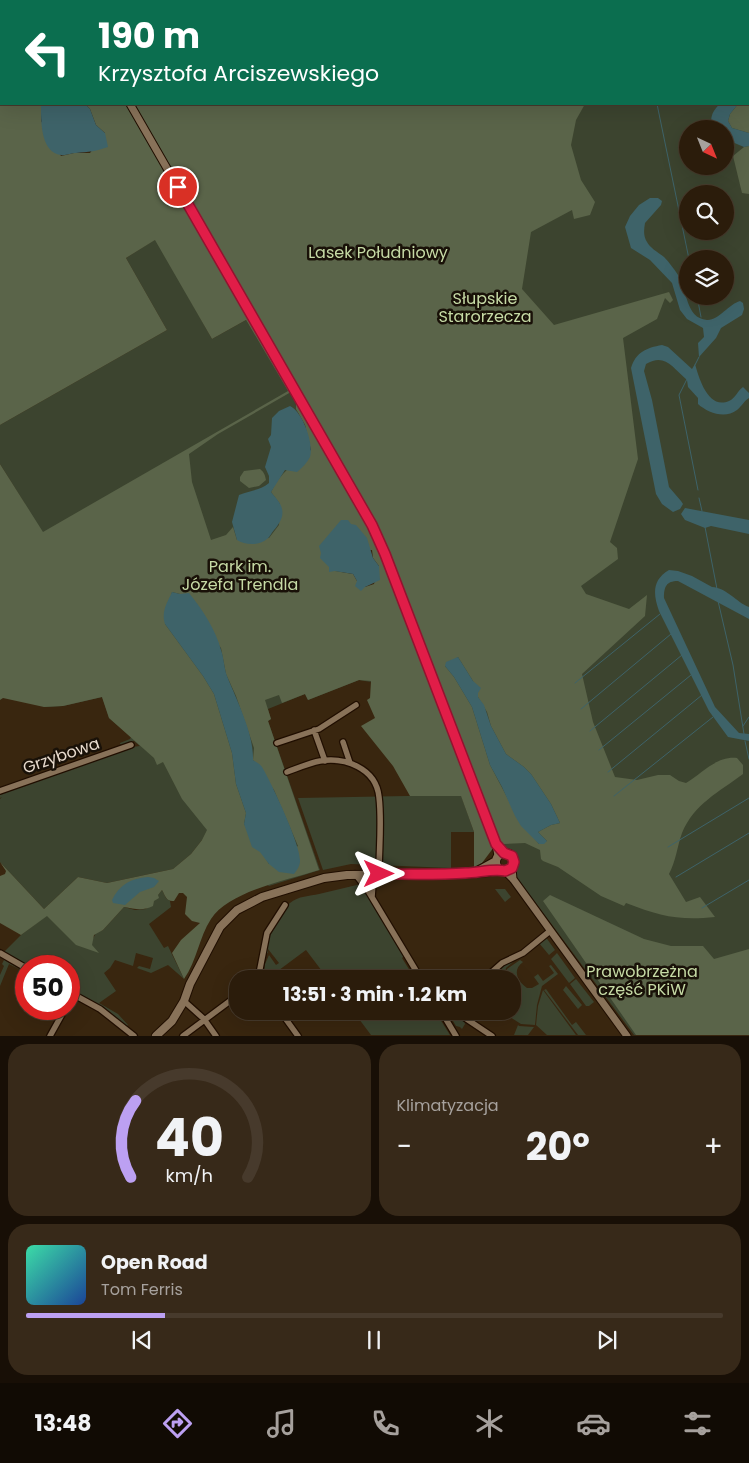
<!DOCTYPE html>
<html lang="pl">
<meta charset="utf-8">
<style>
body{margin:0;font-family:Poppins,sans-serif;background:#372919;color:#f1f3f6;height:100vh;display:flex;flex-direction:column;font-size:19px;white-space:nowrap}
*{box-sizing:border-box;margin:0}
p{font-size:16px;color:#a6a19d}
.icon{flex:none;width:28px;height:28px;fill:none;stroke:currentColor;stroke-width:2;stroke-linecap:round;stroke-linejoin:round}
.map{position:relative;height:1036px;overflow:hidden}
.drawer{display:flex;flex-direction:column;gap:8px;padding:8px;background:#180f06;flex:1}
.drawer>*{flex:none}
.guide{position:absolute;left:0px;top:0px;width:750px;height:105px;box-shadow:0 5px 20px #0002,0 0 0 1px #473a2c;background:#0b6e4f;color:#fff;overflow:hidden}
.needle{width:32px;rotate:137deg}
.buttons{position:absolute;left:679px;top:120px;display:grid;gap:10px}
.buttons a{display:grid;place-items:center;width:55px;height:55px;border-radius:50%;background:#2b1c0b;box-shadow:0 5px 20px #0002,0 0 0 1px #473a2c;font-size:25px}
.speed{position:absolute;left:15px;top:955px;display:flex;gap:10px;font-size:25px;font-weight:700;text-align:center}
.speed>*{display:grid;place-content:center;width:65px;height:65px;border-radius:50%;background:#2b1c0b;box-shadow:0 5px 20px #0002,0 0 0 1px #473a2c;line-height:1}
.speed .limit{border:8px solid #d22;background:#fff;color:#111}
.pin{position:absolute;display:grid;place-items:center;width:42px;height:42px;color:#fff;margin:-21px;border:2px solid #fff;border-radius:50%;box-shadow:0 1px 5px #0007}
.me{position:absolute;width:55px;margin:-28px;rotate:90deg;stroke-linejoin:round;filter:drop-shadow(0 0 4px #0008)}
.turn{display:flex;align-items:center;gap:18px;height:105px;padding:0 15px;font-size:22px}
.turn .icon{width:65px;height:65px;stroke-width:2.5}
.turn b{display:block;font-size:35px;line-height:42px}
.big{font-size:38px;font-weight:700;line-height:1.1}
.drawer .card{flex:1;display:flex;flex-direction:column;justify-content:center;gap:8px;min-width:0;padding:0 18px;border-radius:20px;background:#372919}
.drawer .dial{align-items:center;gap:0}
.dial svg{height:130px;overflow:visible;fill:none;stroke:#473a2c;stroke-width:7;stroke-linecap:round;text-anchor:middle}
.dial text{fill:#f1f3f6;stroke:none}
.song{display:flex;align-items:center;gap:15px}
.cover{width:60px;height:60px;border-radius:8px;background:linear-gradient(135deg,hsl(160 70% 55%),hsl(220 70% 35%))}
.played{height:5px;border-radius:2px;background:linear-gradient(90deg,#bca0f2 20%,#473a2c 20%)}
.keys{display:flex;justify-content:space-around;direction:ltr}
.heat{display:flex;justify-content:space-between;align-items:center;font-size:28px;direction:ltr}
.drawer .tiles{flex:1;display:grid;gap:8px;grid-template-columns:1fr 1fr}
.card:last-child{grid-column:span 2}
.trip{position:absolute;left:229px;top:970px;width:292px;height:50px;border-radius:20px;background:#2b1c0b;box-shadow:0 5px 20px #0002,0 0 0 1px #473a2c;font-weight:700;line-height:50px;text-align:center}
.tabs{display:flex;height:80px;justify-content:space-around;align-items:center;background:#110b04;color:#a6a19d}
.tabs .icon{width:35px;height:35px}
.tabs .selected{color:#bca0f2}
.tabs b{font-size:22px;color:#f1f3f6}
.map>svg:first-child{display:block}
.green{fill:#3c442f;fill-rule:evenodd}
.forest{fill:#5a6449;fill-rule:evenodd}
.water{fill:#3e6369}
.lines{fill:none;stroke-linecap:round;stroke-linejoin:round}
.stream{stroke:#3e6369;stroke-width:1}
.minor-casing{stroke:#200e00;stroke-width:8}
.tertiary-casing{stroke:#200e00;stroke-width:9}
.secondary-casing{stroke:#200e00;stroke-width:10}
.minor{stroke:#887259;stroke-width:5.5}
.tertiary{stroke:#887259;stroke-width:7}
.secondary{stroke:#887259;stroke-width:8}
.route-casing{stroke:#92132f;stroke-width:12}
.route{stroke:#e11d48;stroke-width:9}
.labels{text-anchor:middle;stroke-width:5;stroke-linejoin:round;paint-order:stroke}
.park-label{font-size:16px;fill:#c6daa5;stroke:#191108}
.street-label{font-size:16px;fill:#e8dbce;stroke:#191108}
</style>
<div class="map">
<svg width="749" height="1036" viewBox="0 0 749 1036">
<rect width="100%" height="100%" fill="#39260f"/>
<path class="green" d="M261 0H749V1035H634L518 879 503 847 391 557 146 104H749V1H260ZM688 129H725V166H688ZM688 194H725V231H688ZM688 259H725V296H688Z
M156 239 212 339 246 320 289 392H291L296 401V405L371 682 359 680 308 700 305 694 268 709 271 719 268 721 320 870 269 886 202 840 191 854 173 869 107 883 78 877 44 909 0 862V799L2 797 0 798V793L132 747 140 746 134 741 122 745 120 744V743L130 739 131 737 109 718 102 697 63 706 44 707 0 639 25 504 0 464V425L167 330 126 258Z
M461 795 474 832H451V868L351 864 323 870 298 798Z
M361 884 405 955 402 958 415 979H328L306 950 267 979H263L265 964 269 955 276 965 279 963 268 949V953L265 954C268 939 277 913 290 903 298 896 310 896 319 894 333 891 347 887 361 884Z
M495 889H505L511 897 505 902Z
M162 890 166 898 170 901 171 907 149 924 164 948 168 946 184 979 168 965 151 973 137 968 139 966 150 969 153 958 136 953 133 966 115 960 110 968 104 973 116 991 99 1003 118 1014 128 1025 126 1027 110 1012 69 989V966H29L4 952 21 935 47 915 97 952 92 946V940L96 933 103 930 124 907 135 910 146 909Z
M545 936 555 950 549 955 539 943Z
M557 953 575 978 569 983 551 959Z
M4 960 21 970 9 964 0 986V975L4 966 2 964Z
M520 960 523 962C512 970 517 981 527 988H532L539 984 534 977 538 974 543 981 554 973 549 966 551 965 558 974 542 986 537 1005 535 1025 521 1024 502 1012 512 1011V979H506L507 969Z
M511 962H513L506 968 504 979H487L500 967Z
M576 979 594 1002 589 1006H586L570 984Z
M566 986 582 1005 578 1009 563 990Z
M546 989 572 1025 576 1022 586 1035H578L544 990Z
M543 990 576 1035H547L536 1025 538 1006Z
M353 1011H435L450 1035H371Z
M447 1011H456L458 1016 464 1020 465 1024 462 1029 460 1027 456 1026Z
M518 1025 519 1026 534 1027 528 1035H514Z"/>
<path class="forest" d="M0 0H575L1 1V104H41V121L61 156 74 153H90L105 133 96 125 90 109 85 104H585L576 120 571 145 581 180 595 202 590 215 574 219 572 210 531 232 522 289 554 325 669 292 673 300 670 303 665 298 657 319 623 338 638 459 610 542 617 548 618 559 581 586 586 594 629 609 647 595 645 616 582 674 593 722 615 777 637 780 658 775H670L679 781 686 783C703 773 716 756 737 758L743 765V774C719 792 694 804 682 833 677 847 676 861 669 874L686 902 700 897 715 917C679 921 660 916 626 903L624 906 601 896 558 867 543 861 541 859 540 850 525 843 503 844 494 847 482 863 474 867V832L461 796H410L393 766 361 726 375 718 367 700 370 698 371 681 359 680 308 700 305 694 282 703 279 695 265 700 271 719 268 721 319 870C288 880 229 891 211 919 199 937 197 961 184 979L172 953 181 940 200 923 192 921 185 914 187 897 183 893H179L174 901C166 902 165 895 162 890L158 895 159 898 154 901 153 906C143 911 135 909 124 907L103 930 94 935 92 945 99 953 76 945 47 916 21 935 0 923V876L5 874 6 871 0 862 44 909 78 877 107 883 173 869 191 854 202 840 207 830 182 799 163 762 157 765 154 758 109 718 102 697 63 706 44 707 3 698 0 700V464L43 532 288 391 246 320 212 339 155 240 126 258 167 330 0 425ZM291 392 296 401V409L305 425 311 450C295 462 280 473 271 492L280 504 279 525 269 538 237 540 233 527 226 535 211 540 192 482 189 454 218 434ZM372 550 373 558 379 566 374 584 365 587 357 581 353 574 335 571 321 558V553ZM172 592 180 594 221 648 226 674 236 696 254 748 253 760 274 790 298 846 269 864 244 824 246 813 236 784 232 753 214 694 203 676 165 624ZM458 657 473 681 478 693V697L487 712 491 726 506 754 524 767 531 774 551 804 560 823 551 825 538 832 547 841 539 844 533 837 508 799 490 765 472 707 454 677 445 666Z
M749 87V133L732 128 728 121 730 114 738 104H749Z
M749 146V194L742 193 733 156 744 147Z
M260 469C264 472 265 475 266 480L259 486 249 488 240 481V477L244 471Z
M550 895 644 939 671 946H703L714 959 749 949V1035H636L543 901Z"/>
<path class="water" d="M41 104H85L90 109 96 125 105 133 108 147C97 151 88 152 76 153 72 153 65 156 61 155 40 152 41 120 41 104Z
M720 104H738L730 114 728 121 732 128 749 133V146L744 147 725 139V129H713C709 119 712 111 720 104Z
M650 198H658L662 201 661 205 645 223C644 229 643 236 647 242 650 248 659 253 664 257 669 262 674 269 678 275 688 290 685 318 707 320 718 321 729 304 740 301L743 303 744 309 742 315 721 328 716 338 699 357 698 343 704 337 703 328 687 319 680 310 672 283 650 260 631 248 625 227 630 216 639 205Z
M662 345 668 347 692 369 695 364C699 378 708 410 729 401 736 398 737 391 743 387L749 393V398C744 401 742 406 737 410 725 419 708 413 698 404V398L688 387 687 380C672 367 665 353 646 364L644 371 652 400 669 487 681 501 683 504 680 509 673 512 662 504 656 494 631 368C636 352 646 348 662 345Z
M290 406C303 412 314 444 310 457 307 463 302 468 297 472L285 470 271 492C275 497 281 503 282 509 284 517 279 524 274 530 271 533 270 537 267 539 259 546 245 545 237 540L232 522 239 495C249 491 261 490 269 483V476L265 467 271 447 268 439 271 435 272 418 279 411Z
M685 508 749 520V534L711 526 705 528 685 520 681 514Z
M341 520H348L351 524 356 525 367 538 373 558 379 566 380 580 365 587 361 591 355 586 357 581 353 574 335 571 329 572V567L320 558 321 553 319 546Z
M669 570 678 571 692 576 712 587C727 588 736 602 749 607V619L678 581C666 581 664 587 664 598L715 707 739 733 749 734V741L728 737 709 711 659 611C653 594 652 580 669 570Z
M172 592 180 594 189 593C202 609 216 630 221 650 224 658 224 668 227 676 237 701 254 734 253 760 256 762 260 764 262 767 271 782 301 845 300 861 300 866 297 870 294 874L279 872 269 864 260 852 252 847 244 824 246 813 236 784 232 753 214 694 203 676 165 624C161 612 167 603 172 592Z
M458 657 473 681 481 688 478 693V697L484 705 491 726 506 754 524 767 531 774 551 804 560 823 551 825 538 832 547 841 544 844H539L521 826 515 816 502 787 490 765 472 707 454 677 445 666 446 662Z
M148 877 154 878 159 881 154 887 140 892 125 905 113 903 112 900C119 885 131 878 148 877Z"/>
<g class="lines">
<path class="stream" d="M712 0 731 1
M660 1V0
M657 104 689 259
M697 296 701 317
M695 365 699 357
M687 379 679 395 698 490
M699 498 702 511
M705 527 717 589
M718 601 733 665 744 734
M575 683 660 614
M581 709 671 634
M743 726 749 717
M590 731 682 655
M745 741 749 759
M599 750 691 675
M608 772 702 695
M614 796 713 717
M668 847 749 798
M676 877 749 833
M702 908 749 880"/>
<g class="minor-casing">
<path id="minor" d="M314 730 325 761
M343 742 350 763
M277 743 319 729 356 705
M287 772C298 768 309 763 320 761 345 757 376 768 379 797 382 822 379 848 379 874
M0 791 131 745
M355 874 367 889 421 979
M372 897 373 883 382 875
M0 953 26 968
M258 979 267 933 285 905
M484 979 502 963 523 953 550 931
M69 992 100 1009 134 1036
M184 1001 204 1019 216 1036
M69 1002 73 994
M280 1011 298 1036
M441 1011 456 1036
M457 1011 462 1016 492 1036
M50 1036 65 1009
M183 1036 238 995"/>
</g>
<g class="tertiary-casing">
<path id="tertiary" d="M69 0 70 1
M130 104 372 525 385 554 496 844 498 856
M512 868 513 879
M505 871 513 879 627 1036"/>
</g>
<g class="secondary-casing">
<path id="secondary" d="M496 862a9 9 0 1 1 18 0a9 9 0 1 1-18 0Z
M476 872 496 861
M156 1036 172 1021 184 1001 190 984 220 927 237 910 262 897 324 878 347 875 464 874 488 872 499 869"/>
</g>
<use href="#minor" class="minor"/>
<use href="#tertiary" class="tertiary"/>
<use href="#secondary" class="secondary"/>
</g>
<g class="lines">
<g class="route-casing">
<path id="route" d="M178 187 372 525 385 554 496 844 504 853 512 856 514 862 512 868 505 871C495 868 477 873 466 873 437 875 408 874 379 874"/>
</g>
<use href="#route" class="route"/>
</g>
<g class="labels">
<g class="park-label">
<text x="378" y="258">Lasek Południowy</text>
<text x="485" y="304">Słupskie<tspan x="485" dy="18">Starorzecza</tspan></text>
<text x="240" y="572">Park im.<tspan x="240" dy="18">Józefa Trendla</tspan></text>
<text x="642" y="977">Prawobrzeżna<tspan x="642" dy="18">część PKiW</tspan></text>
</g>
<g class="street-label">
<text transform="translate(61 755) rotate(-19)" y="6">Grzybowa</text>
</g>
</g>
</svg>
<div class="buttons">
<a><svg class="needle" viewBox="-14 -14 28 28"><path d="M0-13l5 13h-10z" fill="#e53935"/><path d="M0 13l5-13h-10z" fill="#a6a19d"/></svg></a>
<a><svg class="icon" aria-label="search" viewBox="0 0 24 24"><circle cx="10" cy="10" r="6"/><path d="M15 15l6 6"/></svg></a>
<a><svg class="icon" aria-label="layers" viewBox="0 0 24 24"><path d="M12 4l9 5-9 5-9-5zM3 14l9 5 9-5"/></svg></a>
</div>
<div class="speed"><div class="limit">50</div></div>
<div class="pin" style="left:178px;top:187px;background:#d93025"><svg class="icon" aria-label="arrive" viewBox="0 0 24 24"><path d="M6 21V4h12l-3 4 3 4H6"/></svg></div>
<svg class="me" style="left:379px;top:874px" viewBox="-20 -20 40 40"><path d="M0-17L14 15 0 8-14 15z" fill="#e11d48" stroke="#fff" stroke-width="4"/></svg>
<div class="trip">13:51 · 3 min · 1.2 km</div>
<div class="guide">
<div class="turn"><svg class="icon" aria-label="left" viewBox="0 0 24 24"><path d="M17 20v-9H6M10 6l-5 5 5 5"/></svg><div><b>190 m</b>Krzysztofa Arciszewskiego</div></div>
</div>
</div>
<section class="drawer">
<div class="tiles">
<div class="card dial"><svg viewBox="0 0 100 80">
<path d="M14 69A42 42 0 1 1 86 69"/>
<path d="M14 69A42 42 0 0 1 17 22" stroke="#bca0f2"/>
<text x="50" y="56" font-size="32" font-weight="700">40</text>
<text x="50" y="72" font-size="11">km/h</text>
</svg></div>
<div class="card"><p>Klimatyzacja</p>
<div class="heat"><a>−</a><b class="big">20°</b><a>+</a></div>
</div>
<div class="card">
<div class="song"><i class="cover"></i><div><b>Open Road</b><p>Tom Ferris</p></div></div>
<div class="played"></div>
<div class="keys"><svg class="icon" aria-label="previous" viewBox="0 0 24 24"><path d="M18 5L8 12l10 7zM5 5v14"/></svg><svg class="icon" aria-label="pause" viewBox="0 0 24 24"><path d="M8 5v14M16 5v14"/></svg><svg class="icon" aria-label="next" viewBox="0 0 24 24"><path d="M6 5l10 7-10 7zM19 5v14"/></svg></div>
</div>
</div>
</section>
<nav class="tabs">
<b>13:48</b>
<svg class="icon selected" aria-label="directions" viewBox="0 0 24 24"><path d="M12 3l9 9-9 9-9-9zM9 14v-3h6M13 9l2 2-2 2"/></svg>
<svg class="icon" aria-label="music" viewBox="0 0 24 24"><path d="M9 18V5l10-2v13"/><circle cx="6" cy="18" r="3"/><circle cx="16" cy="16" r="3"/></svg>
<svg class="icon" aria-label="phone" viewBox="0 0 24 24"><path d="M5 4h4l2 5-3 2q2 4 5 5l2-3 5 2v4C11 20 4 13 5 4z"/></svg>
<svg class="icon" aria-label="climate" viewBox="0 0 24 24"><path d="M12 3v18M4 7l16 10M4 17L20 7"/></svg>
<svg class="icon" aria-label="car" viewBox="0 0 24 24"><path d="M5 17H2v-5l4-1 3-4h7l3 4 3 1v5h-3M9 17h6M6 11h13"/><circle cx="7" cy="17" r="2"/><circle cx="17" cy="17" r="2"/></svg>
<svg class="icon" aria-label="filters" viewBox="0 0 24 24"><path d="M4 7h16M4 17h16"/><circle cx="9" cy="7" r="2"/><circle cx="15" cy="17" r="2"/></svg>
</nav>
